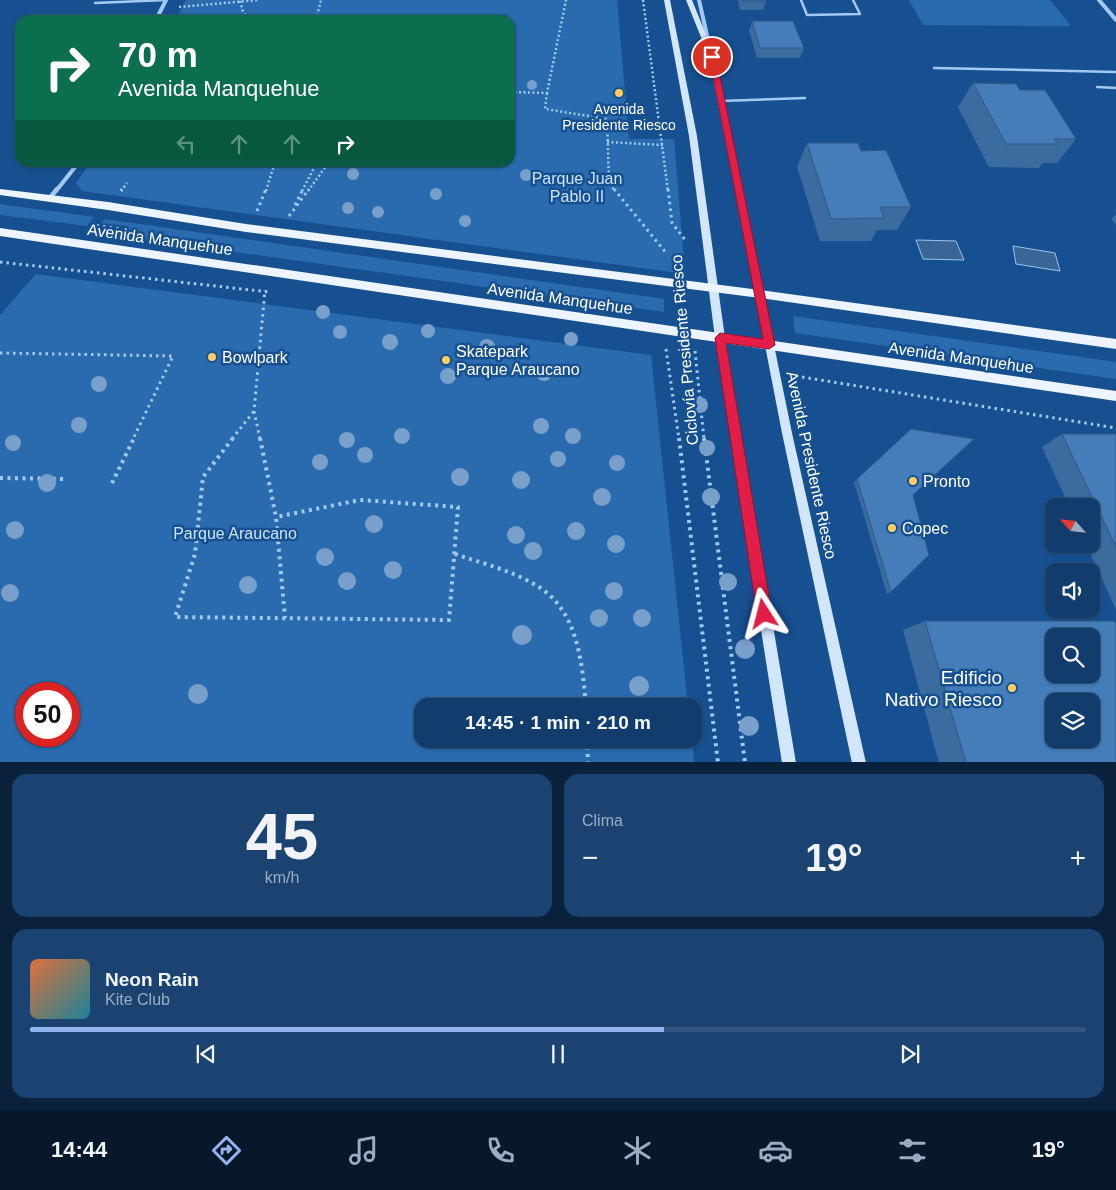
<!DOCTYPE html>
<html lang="es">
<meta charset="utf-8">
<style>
body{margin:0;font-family:Arial,sans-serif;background:#1a4372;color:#f1f3f6;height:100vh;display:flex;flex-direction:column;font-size:19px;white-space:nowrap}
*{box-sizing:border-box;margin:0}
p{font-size:16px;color:#9cadc2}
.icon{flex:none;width:28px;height:28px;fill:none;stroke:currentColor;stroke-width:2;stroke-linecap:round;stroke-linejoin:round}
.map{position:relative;height:762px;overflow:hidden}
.side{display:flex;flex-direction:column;gap:12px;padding:12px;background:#09213b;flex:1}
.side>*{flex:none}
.hud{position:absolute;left:15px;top:15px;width:500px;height:152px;border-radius:15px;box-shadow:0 1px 4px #0004,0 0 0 1px #30567f;background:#0b6e4f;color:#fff;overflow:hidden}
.needle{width:32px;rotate:297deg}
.fabs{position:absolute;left:1045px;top:498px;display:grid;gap:10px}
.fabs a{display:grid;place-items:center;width:55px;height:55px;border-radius:10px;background:#113c6c;box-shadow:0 1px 4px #0004,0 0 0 1px #30567f;font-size:25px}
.speed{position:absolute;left:15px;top:682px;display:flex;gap:10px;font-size:25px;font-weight:700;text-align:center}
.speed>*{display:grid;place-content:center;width:65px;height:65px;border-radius:50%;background:#113c6c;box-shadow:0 1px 4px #0004,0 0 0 1px #30567f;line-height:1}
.speed .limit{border:8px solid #d22;background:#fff;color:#111}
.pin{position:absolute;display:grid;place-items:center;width:42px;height:42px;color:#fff;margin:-21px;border:2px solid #fff;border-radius:50%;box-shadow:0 1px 5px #0007}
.me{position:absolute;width:55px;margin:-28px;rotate:351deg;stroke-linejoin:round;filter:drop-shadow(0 0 4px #0008)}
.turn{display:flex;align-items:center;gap:18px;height:105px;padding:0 20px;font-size:22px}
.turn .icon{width:65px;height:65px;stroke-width:2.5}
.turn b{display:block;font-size:35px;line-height:42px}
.lanes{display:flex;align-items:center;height:48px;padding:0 20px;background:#0003;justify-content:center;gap:25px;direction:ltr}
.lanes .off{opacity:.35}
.big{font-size:38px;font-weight:600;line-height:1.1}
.side .widget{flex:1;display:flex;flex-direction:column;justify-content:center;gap:8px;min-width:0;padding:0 18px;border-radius:15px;background:#1a4372}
.side .dial{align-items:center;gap:0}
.dial b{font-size:65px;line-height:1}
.song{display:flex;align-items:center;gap:15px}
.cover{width:60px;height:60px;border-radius:8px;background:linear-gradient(135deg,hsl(20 70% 55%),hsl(190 70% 35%))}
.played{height:5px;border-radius:2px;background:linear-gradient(90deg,#95b2f1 60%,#30567f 60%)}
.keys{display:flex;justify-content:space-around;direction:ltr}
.heat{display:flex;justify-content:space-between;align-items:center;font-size:28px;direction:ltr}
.side .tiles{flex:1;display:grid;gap:12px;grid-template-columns:1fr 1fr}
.widget:last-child{grid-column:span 2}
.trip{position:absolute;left:414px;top:698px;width:288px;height:50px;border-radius:15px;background:#113c6c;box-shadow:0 1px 4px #0004,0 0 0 1px #30567f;font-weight:600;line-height:50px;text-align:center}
.dock{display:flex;height:80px;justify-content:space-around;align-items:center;background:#07182b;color:#9cadc2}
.dock .icon{width:35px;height:35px}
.dock .selected{color:#95b2f1}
.dock b{font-size:22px;color:#f1f3f6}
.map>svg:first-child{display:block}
.green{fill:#296bae;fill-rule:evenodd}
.water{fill:#3b6594;stroke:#96c4f2}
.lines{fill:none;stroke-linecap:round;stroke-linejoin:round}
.path-far2{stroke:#a3c9f0;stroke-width:2.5;stroke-dasharray:2 2.5;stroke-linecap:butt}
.path-far1{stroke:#a3c9f0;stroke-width:3;stroke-dasharray:2.5 4;stroke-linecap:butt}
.path{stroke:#a3c9f0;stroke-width:4;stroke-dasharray:3 4.5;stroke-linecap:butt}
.service{stroke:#a3c9f0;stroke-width:2.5}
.minor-far1{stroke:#a3c9f0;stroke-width:4}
.minor{stroke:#a3c9f0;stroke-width:4.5}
.secondary{fill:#d1e5fb;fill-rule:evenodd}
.primary{fill:#ecf4ff;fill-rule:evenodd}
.tree{fill:#79a0cb}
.wall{fill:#3a6c9f}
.building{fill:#447db9;stroke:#305882;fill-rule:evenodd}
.route{fill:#e11d48;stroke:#92132f}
.poi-dot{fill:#ffcc62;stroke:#175090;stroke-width:2}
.labels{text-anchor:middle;stroke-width:5;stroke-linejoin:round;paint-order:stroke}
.far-poi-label{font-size:14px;fill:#fff;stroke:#175090}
.park-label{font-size:16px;fill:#cae2fb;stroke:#175090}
.street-label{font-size:16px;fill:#fff;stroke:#175090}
.poi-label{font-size:16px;fill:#fff;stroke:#175090;text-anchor:start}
.near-poi-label{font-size:19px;fill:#fff;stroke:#175090;text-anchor:end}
</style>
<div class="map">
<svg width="1116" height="763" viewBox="0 0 1116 763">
<rect width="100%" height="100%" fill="#175090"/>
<path class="green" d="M186 0H617L629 139H674L685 274 82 191 76 183 90 163 510 162V20H176Z
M909 0H1050L1071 26 923 25Z
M0 204 94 217 87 226 0 215Z
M105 219 664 299V312L121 236 128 226 101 223Z
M36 274 651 355 688 706H422V739H692L694 762H0V315ZM26 694H69V736H26Z
M793 316 1116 362V379L795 333Z"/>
<path class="water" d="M916 240 956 241 964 260 923 259Z
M1013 246 1055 253 1060 271 1016 264Z"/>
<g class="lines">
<path class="path-far2" d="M643 0 668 191
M240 1 243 12 249 20
M179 7 258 0
M316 20 321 0
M510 92 547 93 566 0
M547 93 545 109 607 119 609 183 615 191
M607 142 663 145
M121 191 127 183
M266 191 275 162
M302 191 317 162
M308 191 329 162"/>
<path class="path-far1" d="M614 189 667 254
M668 189 672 223 686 241
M121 191 122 189
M295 205 303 189
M257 211 266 189
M289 216 309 189
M95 223 93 225 121 229 119 231
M0 262 269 292
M666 349 679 439
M695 351 704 439
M0 353 173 356 133 439
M802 377 1116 428
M232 439 254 411
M260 439 254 411 265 290"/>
<path class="path" d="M233 438 203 477 195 554 175 617 449 620 458 507 360 500 276 517
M260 438 276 517 285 618
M679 438 718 763
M704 438 745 763
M0 478 65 479
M112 483 134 438
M455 554C481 563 510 570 534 584 578 608 582 662 586 706
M587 739 588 763"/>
<path class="service" d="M801 0 807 15 860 14 853 0
M95 3 166 0
M934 68 1116 72
M1097 87 1116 88
M721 101 805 98"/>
<path class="minor-far1" d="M699 0 709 44
M1099 0 1116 20
M156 20 166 0
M56 191 79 162"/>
<path class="minor" d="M49 199 57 189"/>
<path class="secondary" d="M664 0H670L697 136 725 338 796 763H782L715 338 689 136Z
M686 0H692L715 57 792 433 866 763H852L782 433 709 57Z"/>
<path class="primary" d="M0 189 108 202 246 224 760 290 1116 339V349L760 298 246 232 108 210 0 195Z
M0 228 1116 391V401L0 236Z"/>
</g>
<g class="tree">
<circle cx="532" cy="85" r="5"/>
<circle cx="353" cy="174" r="6"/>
<circle cx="526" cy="175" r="6"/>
<circle cx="436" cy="194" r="6"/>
<circle cx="348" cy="208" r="6"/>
<circle cx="378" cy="212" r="6"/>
<circle cx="465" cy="221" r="6"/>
<circle cx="323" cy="312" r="7"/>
<circle cx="428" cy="331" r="7"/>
<circle cx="340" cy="332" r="7"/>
<circle cx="571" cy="339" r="7"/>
<circle cx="390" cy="342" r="8"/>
<circle cx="487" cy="347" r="8"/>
<circle cx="544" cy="373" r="8"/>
<circle cx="448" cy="376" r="8"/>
<circle cx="99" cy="384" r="8"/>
<circle cx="700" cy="405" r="8"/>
<circle cx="79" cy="425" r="8"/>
<circle cx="541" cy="426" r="8"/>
<circle cx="402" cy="436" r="8"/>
<circle cx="573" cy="436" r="8"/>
<circle cx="347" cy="440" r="8"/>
<circle cx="13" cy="443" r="8"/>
<circle cx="707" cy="448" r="8"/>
<circle cx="365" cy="455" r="8"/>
<circle cx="558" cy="459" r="8"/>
<circle cx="320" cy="462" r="8"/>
<circle cx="617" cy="463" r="8"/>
<circle cx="460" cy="477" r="9"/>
<circle cx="521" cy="480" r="9"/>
<circle cx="47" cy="483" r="9"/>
<circle cx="602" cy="497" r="9"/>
<circle cx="711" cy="497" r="9"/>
<circle cx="374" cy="524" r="9"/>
<circle cx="15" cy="530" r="9"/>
<circle cx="576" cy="531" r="9"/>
<circle cx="516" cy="535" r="9"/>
<circle cx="616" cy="544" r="9"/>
<circle cx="533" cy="551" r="9"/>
<circle cx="325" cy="557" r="9"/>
<circle cx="393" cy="570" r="9"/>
<circle cx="347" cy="581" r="9"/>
<circle cx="728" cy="582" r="9"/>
<circle cx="248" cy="585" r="9"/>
<circle cx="614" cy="591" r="9"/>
<circle cx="10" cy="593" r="9"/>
<circle cx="599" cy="618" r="9"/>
<circle cx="642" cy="618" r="9"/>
<circle cx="522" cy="635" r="10"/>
<circle cx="745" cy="649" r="10"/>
<circle cx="639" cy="686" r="10"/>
<circle cx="198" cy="694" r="10"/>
<circle cx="749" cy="726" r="10"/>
</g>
<path class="wall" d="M738 0H765L766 1 763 10H740Z
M752 21 804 48 800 58H757L749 31Z
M973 83 1020 90 1076 139 1057 163H1043L1039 168 989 167 958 107Z
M807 143 861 151 911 207 897 230H877L871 241H820L797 167Z
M1116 214V225L1111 219Z
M911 429 913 495 891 592 887 594 854 482Z
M1062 434H1116V610L1086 544H1091V506H1069L1042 447Z
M925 621 1116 763H939L903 630Z"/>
<path class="building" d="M742 0H765L766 1H743Z
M752 21H793L804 48H760Z
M973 83 1016 84 1020 90H1045L1076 139H1054L1058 144H1006Z
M807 143H858L861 151 886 150 911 207H880L884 218 831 219Z
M911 429 974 439 913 495 929 555 891 592 857 479Z
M1062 434H1116V547Z
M925 621H1114L1116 624V763H966ZM1054 636H1091V674H1054ZM1054 701H1091V739H1054Z"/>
<path class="route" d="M709 55 716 57 775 345 769 349 726 343 772 614 769 619 764 621 760 619 757 614 715 338 720 333 763 339Z"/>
<g class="poi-dot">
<circle cx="619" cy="93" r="5"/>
<circle cx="212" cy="357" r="5"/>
<circle cx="446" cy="360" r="5"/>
<circle cx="913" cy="481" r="5"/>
<circle cx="892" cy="528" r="5"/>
<circle cx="1012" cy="688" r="5"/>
</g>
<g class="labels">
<g class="far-poi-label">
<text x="619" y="114">Avenida<tspan x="619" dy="16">Presidente Riesco</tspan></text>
</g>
<g class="park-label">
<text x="577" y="184">Parque Juan<tspan x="577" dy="18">Pablo II</tspan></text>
<text x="235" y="539">Parque Araucano</text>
</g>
<g class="street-label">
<text transform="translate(160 239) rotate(8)" y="6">Avenida Manquehue</text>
<text transform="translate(560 298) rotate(8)" y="6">Avenida Manquehue</text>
<text transform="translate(684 350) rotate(-95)" y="6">Ciclovía Presidente Riesco</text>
<text transform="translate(961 357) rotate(8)" y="6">Avenida Manquehue</text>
<text transform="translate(812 465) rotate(78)" y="6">Avenida Presidente Riesco</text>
</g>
<g class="poi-label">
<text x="456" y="357">Skatepark<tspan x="456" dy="18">Parque Araucano</tspan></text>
<text x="222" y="363">Bowlpark</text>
<text x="923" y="487">Pronto</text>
<text x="902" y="534">Copec</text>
</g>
<g class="near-poi-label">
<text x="1002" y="684">Edificio<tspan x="1002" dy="22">Nativo Riesco</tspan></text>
</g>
</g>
</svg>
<div class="fabs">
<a><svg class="needle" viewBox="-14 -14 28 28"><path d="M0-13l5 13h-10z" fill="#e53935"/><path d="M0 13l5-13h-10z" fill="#9cadc2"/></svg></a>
<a><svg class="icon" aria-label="sound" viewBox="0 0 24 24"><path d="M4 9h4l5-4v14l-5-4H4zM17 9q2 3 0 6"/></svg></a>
<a><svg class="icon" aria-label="search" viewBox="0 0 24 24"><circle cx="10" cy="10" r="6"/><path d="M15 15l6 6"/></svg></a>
<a><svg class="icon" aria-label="layers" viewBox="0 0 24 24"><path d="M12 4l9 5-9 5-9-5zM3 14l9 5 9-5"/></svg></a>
</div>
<div class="speed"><div class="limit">50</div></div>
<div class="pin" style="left:712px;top:57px;background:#d93025"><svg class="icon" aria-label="arrive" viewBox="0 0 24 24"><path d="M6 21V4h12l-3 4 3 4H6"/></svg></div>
<svg class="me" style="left:764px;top:614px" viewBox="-20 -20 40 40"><path d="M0-17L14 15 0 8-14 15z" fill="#e11d48" stroke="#fff" stroke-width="4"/></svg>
<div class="trip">14:45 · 1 min · 210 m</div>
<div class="hud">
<div class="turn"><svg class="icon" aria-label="right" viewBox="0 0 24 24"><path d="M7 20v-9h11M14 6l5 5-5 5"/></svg><div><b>70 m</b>Avenida Manquehue</div></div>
<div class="lanes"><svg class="icon off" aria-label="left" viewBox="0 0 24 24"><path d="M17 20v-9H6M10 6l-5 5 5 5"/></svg><svg class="icon off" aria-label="ahead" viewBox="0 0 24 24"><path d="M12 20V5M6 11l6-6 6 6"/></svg><svg class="icon off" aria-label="ahead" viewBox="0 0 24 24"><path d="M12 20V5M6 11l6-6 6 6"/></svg><svg class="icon" aria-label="right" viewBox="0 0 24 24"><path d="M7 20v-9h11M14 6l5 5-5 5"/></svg></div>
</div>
</div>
<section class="side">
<div class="tiles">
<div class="widget dial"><b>45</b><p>km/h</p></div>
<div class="widget"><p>Clima</p>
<div class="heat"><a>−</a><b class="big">19°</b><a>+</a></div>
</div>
<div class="widget">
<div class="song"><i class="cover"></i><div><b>Neon Rain</b><p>Kite Club</p></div></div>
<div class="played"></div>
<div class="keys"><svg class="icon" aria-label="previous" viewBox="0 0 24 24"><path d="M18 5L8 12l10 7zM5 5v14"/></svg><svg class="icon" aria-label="pause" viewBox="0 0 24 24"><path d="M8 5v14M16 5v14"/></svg><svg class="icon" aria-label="next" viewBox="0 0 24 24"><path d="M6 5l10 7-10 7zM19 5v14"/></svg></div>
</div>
</div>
</section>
<nav class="dock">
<b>14:44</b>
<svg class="icon selected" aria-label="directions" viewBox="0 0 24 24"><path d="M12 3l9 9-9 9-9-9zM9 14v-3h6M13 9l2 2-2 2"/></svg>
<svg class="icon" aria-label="music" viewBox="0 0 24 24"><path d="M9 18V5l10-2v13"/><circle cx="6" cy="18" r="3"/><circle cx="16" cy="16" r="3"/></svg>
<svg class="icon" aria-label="phone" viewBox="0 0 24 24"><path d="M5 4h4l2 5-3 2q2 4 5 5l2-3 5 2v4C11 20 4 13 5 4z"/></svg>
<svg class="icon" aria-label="climate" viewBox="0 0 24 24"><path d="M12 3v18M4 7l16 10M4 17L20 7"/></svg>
<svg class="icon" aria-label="car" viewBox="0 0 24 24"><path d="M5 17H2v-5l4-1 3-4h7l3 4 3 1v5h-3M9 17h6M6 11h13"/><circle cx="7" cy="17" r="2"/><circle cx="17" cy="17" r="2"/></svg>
<svg class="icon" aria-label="filters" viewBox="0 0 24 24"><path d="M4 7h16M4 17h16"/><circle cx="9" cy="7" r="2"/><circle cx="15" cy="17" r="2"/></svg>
<b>19°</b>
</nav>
